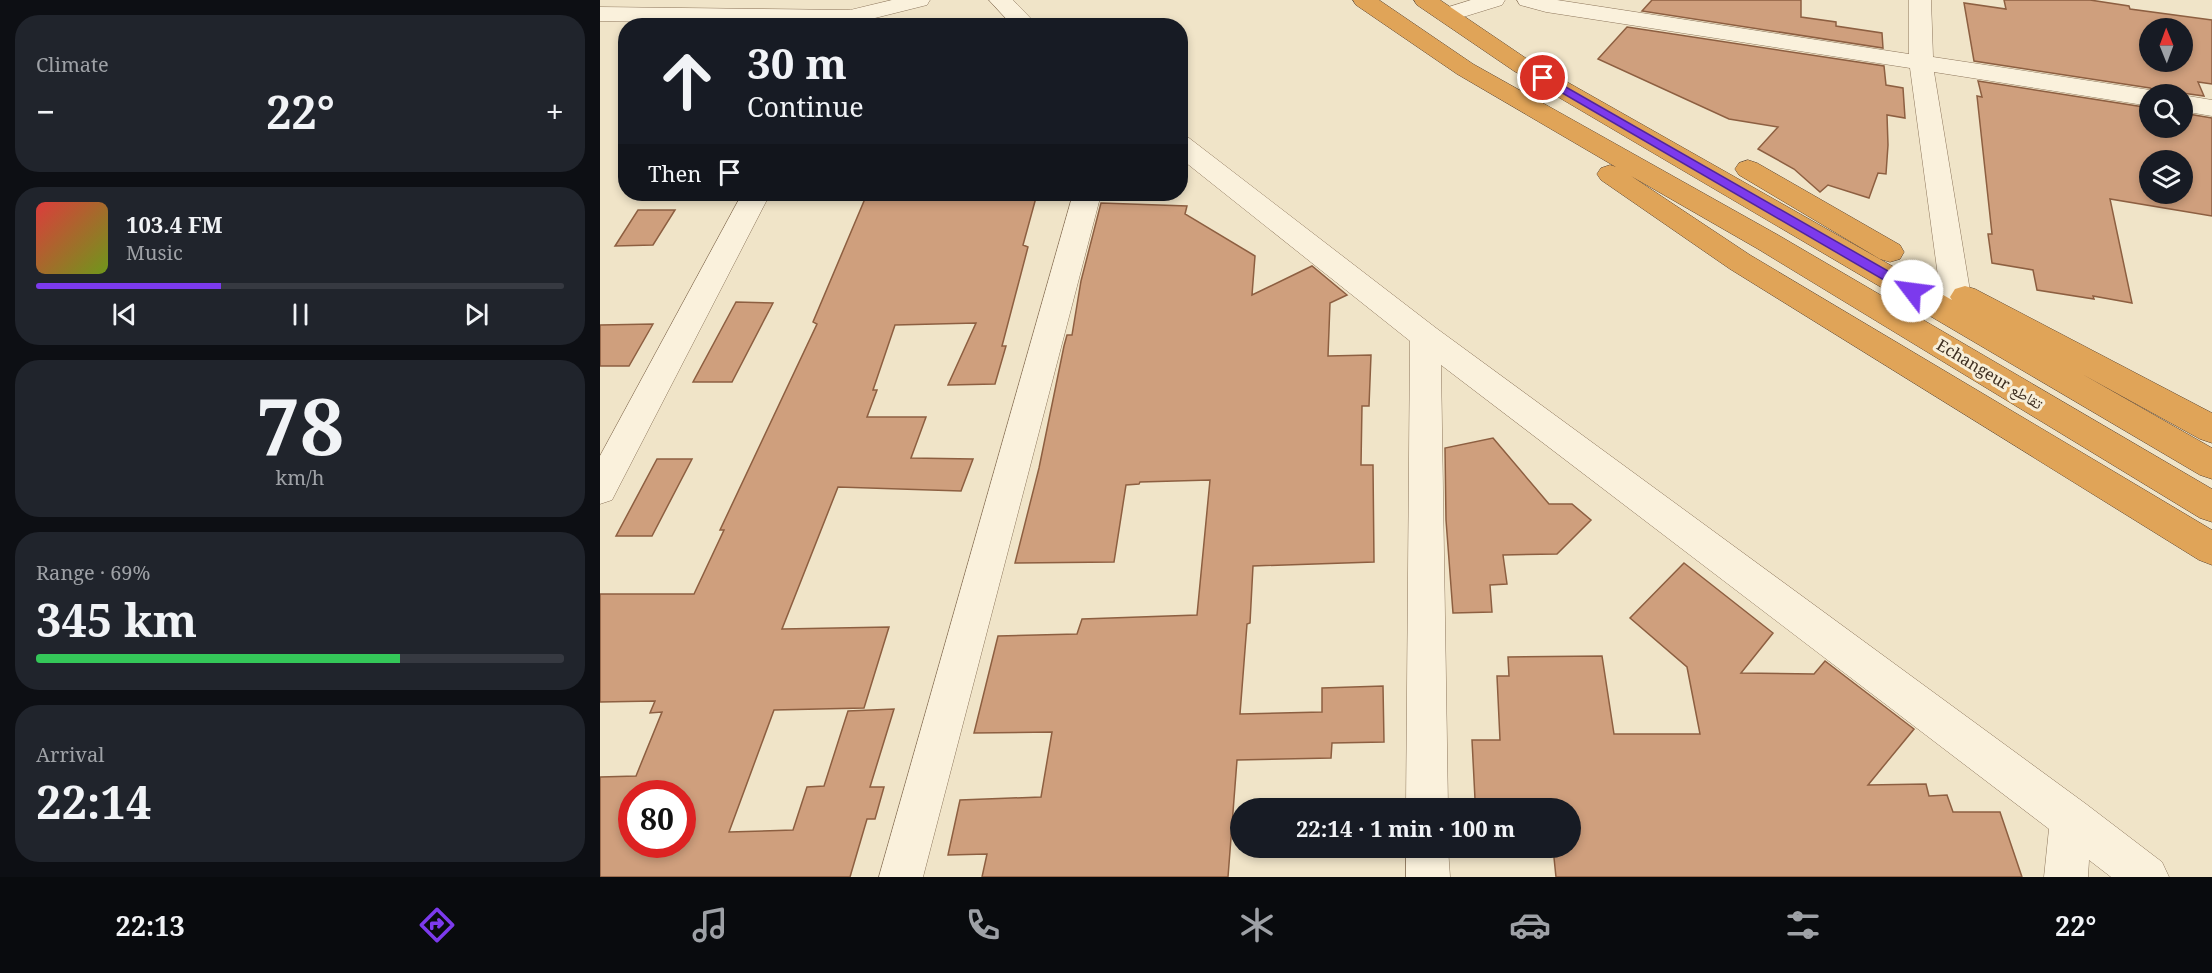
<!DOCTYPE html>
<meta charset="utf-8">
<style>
body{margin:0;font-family:"Noto Serif","Noto Naskh Arabic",serif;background:#20242c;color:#f1f3f6;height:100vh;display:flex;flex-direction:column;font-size:22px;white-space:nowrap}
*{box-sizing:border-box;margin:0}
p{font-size:20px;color:#9ea1a6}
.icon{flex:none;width:33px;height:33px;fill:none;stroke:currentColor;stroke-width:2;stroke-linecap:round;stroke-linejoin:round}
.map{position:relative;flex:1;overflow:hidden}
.panel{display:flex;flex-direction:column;gap:15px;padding:15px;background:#0d0f14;width:600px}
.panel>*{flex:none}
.hud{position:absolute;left:18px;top:18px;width:570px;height:183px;border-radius:24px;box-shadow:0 3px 9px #0003;background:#171b24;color:#f1f3f6;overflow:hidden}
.needle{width:39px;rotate:359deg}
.tools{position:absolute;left:1539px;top:18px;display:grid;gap:12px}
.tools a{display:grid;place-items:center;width:54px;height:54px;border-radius:50%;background:#171b24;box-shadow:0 3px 9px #0003;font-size:30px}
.speed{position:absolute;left:18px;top:780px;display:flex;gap:12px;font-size:30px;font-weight:700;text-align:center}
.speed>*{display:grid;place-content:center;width:78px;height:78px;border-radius:50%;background:#171b24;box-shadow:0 3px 9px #0003;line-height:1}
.speed .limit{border:9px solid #d22;background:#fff;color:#111}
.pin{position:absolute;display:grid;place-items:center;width:51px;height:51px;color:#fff;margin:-26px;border:3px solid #fff;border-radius:50%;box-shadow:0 2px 6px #0007}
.me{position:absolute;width:66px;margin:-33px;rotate:300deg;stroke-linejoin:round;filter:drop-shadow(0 0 4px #0008)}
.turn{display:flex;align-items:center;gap:21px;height:126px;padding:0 30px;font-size:27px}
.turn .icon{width:78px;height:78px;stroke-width:2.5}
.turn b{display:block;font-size:42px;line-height:51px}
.then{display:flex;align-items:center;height:57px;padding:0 30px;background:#0003;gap:12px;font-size:22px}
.big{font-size:45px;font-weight:700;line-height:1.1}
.panel .tile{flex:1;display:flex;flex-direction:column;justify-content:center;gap:9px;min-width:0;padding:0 21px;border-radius:24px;background:#20242c}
.panel .dial{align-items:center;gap:0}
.dial b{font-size:78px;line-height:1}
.song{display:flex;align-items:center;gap:18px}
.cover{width:72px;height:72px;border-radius:9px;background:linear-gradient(135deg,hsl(0 70% 55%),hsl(80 70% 35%))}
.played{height:6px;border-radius:3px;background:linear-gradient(90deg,#7c3aed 35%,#363941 35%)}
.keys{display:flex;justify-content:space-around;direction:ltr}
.heat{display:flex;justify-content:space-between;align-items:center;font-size:33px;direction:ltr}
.charge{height:9px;border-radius:4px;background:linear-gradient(90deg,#34c759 69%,#363941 0)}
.trip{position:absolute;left:630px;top:798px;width:351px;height:60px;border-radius:30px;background:#171b24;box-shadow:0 3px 9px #0003;font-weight:700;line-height:60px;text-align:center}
.dock{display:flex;height:96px;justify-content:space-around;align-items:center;background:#090b0e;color:#9ea1a6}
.dock .icon{width:42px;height:42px}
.dock .active{color:#7c3aed}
.dock b{font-size:27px;color:#f1f3f6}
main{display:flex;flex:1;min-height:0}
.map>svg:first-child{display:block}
.building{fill:#cf9f7d;stroke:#8d5f41;stroke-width:1.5;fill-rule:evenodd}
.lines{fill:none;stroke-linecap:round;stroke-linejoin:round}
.minor-casing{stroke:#8d765c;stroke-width:1}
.highway-casing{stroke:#5b4430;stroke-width:1}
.minor{fill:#faf1dc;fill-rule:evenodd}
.highway{fill:#e0a458;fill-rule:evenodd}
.route{fill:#7c3aed;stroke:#51269a;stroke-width:1.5}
.labels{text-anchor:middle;stroke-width:6;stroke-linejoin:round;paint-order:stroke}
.street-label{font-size:16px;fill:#3d2e20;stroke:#f7eed8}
</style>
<main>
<section class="panel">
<div class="tile"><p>Climate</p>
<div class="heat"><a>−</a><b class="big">22°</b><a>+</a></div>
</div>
<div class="tile">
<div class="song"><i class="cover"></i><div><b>103.4 FM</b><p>Music</p></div></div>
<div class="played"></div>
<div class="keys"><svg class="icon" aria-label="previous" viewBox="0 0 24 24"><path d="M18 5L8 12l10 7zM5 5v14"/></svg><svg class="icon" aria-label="pause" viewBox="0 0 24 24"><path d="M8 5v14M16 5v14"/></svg><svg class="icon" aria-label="next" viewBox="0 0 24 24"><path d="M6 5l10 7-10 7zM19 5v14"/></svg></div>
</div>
<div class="tile dial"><b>78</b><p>km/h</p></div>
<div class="tile"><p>Range · 69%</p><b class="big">345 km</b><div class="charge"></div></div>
<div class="tile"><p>Arrival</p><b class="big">22:14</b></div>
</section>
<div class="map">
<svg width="1612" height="877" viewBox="0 0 1612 877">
<rect width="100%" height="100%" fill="#f0e4c8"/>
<path class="building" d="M1052 0H1201V17L1236 22V26L1282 33 1283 48 1042 11Z
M1404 0H1490L1529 6 1530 9 1612 20V84L1598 82 1604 96 1582 93 1562 94 1550 88 1374 61 1364 3 1406 9ZM1550 28H1582V62H1550Z
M1027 27 1284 66 1286 85 1303 88 1305 118 1287 115 1288 145 1286 174 1278 173 1269 198 1228 185 1220 192 1194 169 1158 149 1178 127 1129 119 998 59Z
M1378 81 1550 108V128H1582V113L1612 118V216L1510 199 1532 303 1493 296 1494 299 1437 290 1433 270 1392 263 1388 234H1392L1377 96 1382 97ZM1550 160H1582V194H1550Z
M267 194H437L423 245 428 247 402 346H406L395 384 348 385 376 323 295 325 273 390H277L267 417H326L311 458 373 459 361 491 238 487 182 629 289 627 264 708 174 710 129 832 193 830 207 787 224 786 248 711 294 709 270 787H284L275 819H267L250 877H0V777L36 776 62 712 50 713 55 701 0 702V594H94L124 530H120L217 324 213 322ZM32 794H82V844H32Z
M501 203 587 206 585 214 655 256 652 295 712 266 747 295 730 303 728 356 771 355 769 406H762L761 465H773L774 562 653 566 650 623 647 624 640 714 722 712V688L783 686 784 742 732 743 731 758 637 760 628 877H382L387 854 348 855 360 800 441 797 452 732 374 733 398 636 477 634 482 619 597 615 610 480 540 482 539 484 526 485 514 562 415 563 439 468 464 346 467 335H472L481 281Z
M38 210H75L53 245 15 246Z
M136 302 173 303 132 382H93Z
M53 324 29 366H0V325Z
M893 438 949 504H972L991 520 957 554 903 555 907 584 890 585 892 612 853 613 846 520 845 448Z
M57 459H92L52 536H16Z
M1084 563 1173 633 1141 673 1214 674 1225 661 1314 729 1268 785 1326 784 1329 796 1347 795 1353 812H1400L1422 877H956L953 848H970V808H949L948 799H875L872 740H900L897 676H909L908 657 1002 656 1014 734H1100L1087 667 1030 618Z"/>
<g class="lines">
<g class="minor-casing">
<path id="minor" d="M292 0H330L327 5 259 22 257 26 0 21V7L250 10Z
M389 0H413L438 26H413Z
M871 0H905L902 5 847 22 839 20 836 15 839 10Z
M917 0H957L1309 54V0H1331L1333 57 1550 90 1560 94H1550V106L1334 72 1370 291 1365 299 1355 302 1345 299 1340 291 1310 68 946 12 920 5Z
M1582 95 1612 100V116L1582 111Z
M580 136 589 138 836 328 1486 804 1562 862 1569 877H1511L1489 860 1488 877H1444L1449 829 841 365 848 808H806L810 341 580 158Z
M142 194H170L12 500 0 504V456Z
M473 194H501L323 877H279Z
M806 848H848L850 877H806Z"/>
</g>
<g class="highway-casing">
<path id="highway" d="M753 0H779L873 64 1178 235 1612 489V522L1600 518 1158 249 1031 176 1150 255 1612 530V565L1599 560 1130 269 1001 180 997 174 1001 168 1010 165 1016 167 857 74 756 5Z
M814 0H840L930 61 1352 300 1350 297 1355 289 1365 286 1375 289 1612 413V443L1600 439 1482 374 1612 448V479L1600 475 914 71 817 5Z
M1148 160 1157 163 1300 245 1304 252 1300 259 1290 262 1280 259 1139 175 1135 169 1139 163Z"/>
</g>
<use href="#minor" class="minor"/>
<use href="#highway" class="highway"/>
</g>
<path class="route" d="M943 74 1316 287V294H1308L940 80V75Z"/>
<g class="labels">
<g class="street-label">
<text transform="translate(1390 374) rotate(31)" y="6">Echangeur تقاطع</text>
</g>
</g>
</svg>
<div class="tools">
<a><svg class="needle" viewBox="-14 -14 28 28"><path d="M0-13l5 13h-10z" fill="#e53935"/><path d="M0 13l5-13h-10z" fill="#9ea1a6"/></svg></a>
<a><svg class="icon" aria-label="search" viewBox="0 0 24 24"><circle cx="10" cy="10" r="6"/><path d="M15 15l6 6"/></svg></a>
<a><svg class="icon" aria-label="layers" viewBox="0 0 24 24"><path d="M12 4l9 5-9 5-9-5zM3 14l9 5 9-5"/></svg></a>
</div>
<div class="speed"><div class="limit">80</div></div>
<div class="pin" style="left:943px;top:78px;background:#d93025"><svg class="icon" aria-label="arrive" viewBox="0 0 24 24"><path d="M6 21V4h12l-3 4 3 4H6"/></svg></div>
<svg class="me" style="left:1312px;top:291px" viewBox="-20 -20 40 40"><circle r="19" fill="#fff"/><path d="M0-13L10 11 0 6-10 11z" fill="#7c3aed"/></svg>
<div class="trip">22:14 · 1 min · 100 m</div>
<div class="hud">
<div class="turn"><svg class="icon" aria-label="ahead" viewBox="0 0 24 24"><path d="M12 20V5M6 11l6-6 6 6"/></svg><div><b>30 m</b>Continue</div></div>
<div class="then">Then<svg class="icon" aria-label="arrive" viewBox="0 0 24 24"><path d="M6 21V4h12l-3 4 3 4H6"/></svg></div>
</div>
</div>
</main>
<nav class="dock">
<b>22:13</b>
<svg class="icon active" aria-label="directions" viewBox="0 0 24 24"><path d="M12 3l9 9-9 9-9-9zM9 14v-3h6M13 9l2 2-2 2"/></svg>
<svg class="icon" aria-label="music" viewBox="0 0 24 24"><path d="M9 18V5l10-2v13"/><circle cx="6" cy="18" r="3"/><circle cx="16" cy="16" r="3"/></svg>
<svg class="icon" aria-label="phone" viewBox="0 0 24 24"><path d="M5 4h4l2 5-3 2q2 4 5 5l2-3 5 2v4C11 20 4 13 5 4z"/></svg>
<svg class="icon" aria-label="climate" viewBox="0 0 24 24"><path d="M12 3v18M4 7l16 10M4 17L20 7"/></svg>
<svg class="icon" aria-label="car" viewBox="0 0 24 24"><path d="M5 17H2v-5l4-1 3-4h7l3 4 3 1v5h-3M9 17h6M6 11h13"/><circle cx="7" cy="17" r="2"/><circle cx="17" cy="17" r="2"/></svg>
<svg class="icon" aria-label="filters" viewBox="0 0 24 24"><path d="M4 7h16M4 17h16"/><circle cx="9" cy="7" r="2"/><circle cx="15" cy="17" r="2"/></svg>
<b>22°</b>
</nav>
